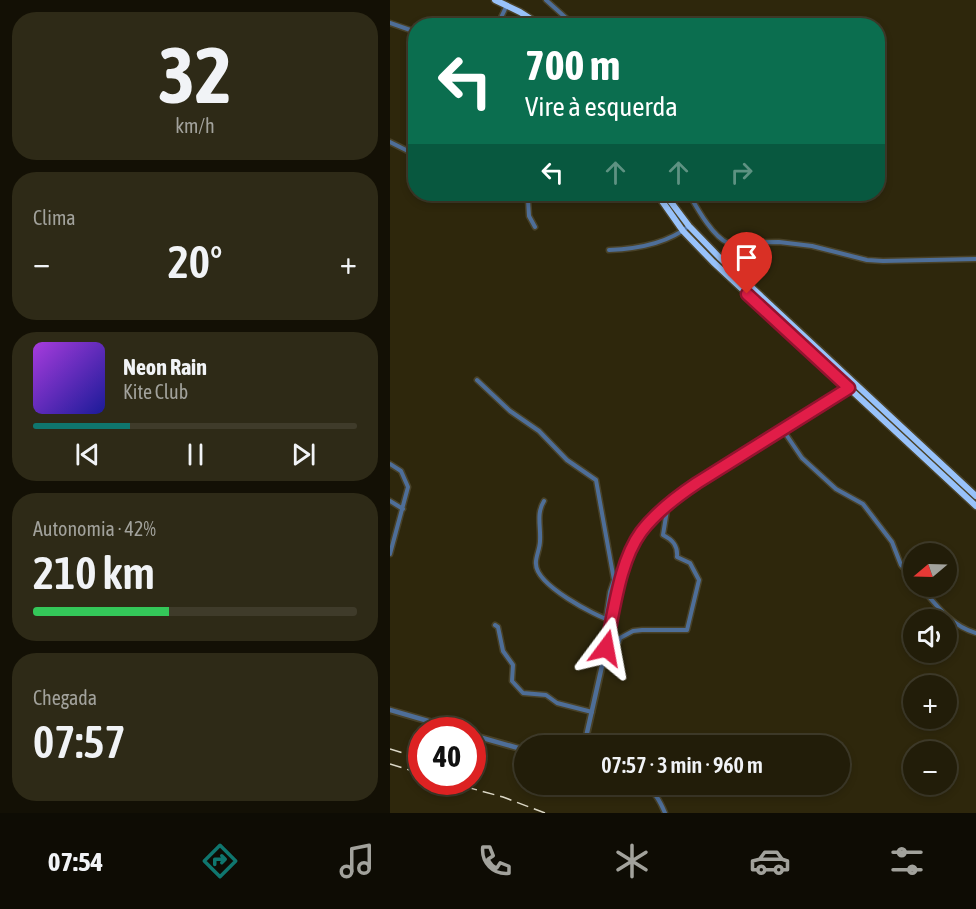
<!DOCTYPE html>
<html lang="pt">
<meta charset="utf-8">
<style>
body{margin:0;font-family:"Asap Condensed",sans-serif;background:#2e2a17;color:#f1f3f6;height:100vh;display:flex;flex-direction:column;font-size:22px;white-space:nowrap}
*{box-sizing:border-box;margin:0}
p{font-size:20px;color:#a2a29c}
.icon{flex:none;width:33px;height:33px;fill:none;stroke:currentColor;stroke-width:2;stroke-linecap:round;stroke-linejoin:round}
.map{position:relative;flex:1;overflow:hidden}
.panel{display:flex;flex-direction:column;gap:12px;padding:12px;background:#131005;width:390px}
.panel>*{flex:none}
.banner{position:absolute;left:18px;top:18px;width:477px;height:183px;border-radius:24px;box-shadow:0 3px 9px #0003,0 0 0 2px #3f3b2a;background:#0b6e4f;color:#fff;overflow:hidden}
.needle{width:39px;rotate:251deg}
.fabs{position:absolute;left:513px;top:543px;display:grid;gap:12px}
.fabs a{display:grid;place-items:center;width:54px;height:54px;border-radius:50%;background:#221d09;box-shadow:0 3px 9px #0003,0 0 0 2px #3f3b2a;font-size:30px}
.speed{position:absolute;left:18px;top:717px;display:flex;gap:12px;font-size:30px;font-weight:700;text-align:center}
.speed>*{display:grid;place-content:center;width:78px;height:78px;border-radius:50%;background:#221d09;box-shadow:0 3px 9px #0003,0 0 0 2px #3f3b2a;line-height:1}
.speed .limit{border:9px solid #d22;background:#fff;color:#111}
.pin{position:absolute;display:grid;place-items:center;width:51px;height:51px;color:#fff;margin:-62px -26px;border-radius:50% 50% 50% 0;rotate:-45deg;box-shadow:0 0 6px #0007}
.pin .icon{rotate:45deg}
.me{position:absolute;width:66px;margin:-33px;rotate:13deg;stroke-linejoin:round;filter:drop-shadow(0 0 4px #0008)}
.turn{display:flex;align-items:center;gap:21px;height:126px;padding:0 18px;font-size:27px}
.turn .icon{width:78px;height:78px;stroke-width:2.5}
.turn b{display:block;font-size:42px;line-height:51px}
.lanes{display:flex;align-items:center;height:57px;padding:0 18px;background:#0003;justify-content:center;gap:30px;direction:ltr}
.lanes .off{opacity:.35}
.big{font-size:45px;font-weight:600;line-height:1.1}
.panel .tile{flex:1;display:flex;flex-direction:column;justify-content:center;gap:9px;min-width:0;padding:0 21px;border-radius:24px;background:#2e2a17}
.panel .dial{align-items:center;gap:0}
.dial b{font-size:78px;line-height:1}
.song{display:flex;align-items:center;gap:18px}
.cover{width:72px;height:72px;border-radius:9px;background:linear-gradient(135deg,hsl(280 70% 55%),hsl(240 70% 35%))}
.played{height:6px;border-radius:3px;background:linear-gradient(90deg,#0f766e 30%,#3f3b2a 30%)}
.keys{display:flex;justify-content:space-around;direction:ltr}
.heat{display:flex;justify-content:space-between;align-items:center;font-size:33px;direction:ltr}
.charge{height:9px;border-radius:4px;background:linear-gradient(90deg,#34c759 42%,#3f3b2a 0)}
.trip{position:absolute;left:124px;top:735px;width:336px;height:60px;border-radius:30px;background:#221d09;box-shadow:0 3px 9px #0003,0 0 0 2px #3f3b2a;font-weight:600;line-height:60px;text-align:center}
.menu{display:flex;height:96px;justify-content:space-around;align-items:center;background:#0e0c04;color:#a2a29c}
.menu .icon{width:42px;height:42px}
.menu .active{color:#0f766e}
.menu b{font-size:27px;color:#f1f3f6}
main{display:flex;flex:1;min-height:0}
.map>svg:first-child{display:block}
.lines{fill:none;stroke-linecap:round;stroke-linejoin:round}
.minor-casing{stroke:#494229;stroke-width:7}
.tertiary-casing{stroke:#494229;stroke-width:8}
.trunk-casing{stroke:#494229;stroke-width:9}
.minor{stroke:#4e6e98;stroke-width:4}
.tertiary{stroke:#4e6e98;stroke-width:4.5}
.trunk{stroke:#98c2fa;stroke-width:6}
.rail{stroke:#dbd7c6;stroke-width:1.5;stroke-dasharray:12 6;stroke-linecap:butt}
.route-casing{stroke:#92132f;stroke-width:15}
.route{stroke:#e11d48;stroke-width:10}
</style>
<main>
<section class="panel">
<div class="tile dial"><b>32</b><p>km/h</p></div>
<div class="tile"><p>Clima</p>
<div class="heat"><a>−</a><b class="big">20°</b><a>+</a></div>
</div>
<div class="tile">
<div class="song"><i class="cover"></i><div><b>Neon Rain</b><p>Kite Club</p></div></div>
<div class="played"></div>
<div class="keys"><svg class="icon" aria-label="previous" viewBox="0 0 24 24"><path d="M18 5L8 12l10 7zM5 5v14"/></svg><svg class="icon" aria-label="pause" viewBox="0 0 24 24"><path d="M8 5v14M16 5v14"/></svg><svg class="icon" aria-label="next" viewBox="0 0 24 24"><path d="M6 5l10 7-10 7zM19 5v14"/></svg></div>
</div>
<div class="tile"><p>Autonomia · 42%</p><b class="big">210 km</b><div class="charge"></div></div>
<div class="tile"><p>Chegada</p><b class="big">07:57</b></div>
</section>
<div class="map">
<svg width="586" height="813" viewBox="0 0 586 813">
<rect width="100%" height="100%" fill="#2e270c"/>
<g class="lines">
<g class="minor-casing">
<path id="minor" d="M156 0 185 26
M0 23 26 32
M107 26 117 5
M0 142 26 155
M129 194 138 200 139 216 145 227
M299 194C307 208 323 237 338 243L389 242 422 246 477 260 493 261 586 259
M219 250C246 249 278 243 299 226
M87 380 120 411 149 431 177 460 206 480 224 580 220 592 216 619
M393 430 412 458 446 489 473 504 502 542 511 565 524 579
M0 464 11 471 18 487 0 554
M0 501 13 509
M154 501C146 514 151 526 150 541 150 549 145 558 146 564 146 585 205 616 222 621
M530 586C546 605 561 626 586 633
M105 625 108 627 113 651 123 665 122 681 133 693 156 695 167 703 202 712
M216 649 226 650 230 638 243 631 252 630H297L309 580 300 563 287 557C288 546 283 540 273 535L278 504
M254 784C265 792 270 801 275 813"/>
</g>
<g class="tertiary-casing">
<path id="tertiary" d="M0 710 69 730
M82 735 135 750
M194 746 231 581C244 541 253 526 285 498L466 384"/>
</g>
<g class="trunk-casing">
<path id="trunk" d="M105 0 130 12 152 26
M267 194 293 231 323 262 586 506
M275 194 299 226 329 257 586 496"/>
</g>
<use href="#minor" class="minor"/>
<use href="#tertiary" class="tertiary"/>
<use href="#trunk" class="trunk"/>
<path class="rail" d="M0 749 32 759
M0 764 32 774
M58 782 113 797 155 813"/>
</g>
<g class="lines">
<g class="route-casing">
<path id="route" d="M216 648C224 613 229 562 251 532 266 512 286 497 307 483L459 388 357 294"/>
</g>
<use href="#route" class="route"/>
</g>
</svg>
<div class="fabs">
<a><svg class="needle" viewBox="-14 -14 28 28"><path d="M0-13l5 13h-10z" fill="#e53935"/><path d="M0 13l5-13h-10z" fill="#a2a29c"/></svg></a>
<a><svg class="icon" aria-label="sound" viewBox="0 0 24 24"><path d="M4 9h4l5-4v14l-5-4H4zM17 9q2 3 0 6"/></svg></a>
<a>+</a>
<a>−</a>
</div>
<div class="speed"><div class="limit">40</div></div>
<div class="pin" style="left:357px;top:294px;background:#d93025"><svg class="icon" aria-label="arrive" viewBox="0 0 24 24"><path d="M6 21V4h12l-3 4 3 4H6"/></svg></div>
<svg class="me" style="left:216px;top:648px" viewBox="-20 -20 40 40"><path d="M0-17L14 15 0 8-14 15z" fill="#e11d48" stroke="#fff" stroke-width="4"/></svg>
<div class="trip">07:57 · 3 min · 960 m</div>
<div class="banner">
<div class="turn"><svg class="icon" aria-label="left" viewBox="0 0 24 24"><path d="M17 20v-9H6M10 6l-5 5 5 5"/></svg><div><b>700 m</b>Vire à esquerda</div></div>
<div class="lanes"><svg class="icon" aria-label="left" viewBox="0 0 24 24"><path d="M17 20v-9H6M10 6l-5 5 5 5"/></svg><svg class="icon off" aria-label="ahead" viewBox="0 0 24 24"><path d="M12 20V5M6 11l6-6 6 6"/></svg><svg class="icon off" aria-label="ahead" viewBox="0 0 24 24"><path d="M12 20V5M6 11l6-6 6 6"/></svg><svg class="icon off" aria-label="right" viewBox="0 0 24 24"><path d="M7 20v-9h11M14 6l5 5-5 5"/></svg></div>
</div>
</div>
</main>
<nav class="menu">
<b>07:54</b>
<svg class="icon active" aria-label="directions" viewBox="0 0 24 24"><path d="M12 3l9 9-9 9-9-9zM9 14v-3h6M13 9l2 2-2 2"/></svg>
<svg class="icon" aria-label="music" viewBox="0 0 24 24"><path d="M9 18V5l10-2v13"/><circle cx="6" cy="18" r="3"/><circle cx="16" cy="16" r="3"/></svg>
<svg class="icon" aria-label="phone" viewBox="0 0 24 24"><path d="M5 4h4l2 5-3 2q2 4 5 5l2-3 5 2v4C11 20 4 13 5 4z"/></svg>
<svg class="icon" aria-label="climate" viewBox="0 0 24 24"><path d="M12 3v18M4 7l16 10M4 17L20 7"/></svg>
<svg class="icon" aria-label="car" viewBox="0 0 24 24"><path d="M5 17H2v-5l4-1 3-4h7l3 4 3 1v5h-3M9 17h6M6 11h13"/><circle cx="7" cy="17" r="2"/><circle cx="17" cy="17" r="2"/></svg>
<svg class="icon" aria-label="filters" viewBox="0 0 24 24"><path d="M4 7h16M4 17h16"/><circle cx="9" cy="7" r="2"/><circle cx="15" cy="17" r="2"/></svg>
</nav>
